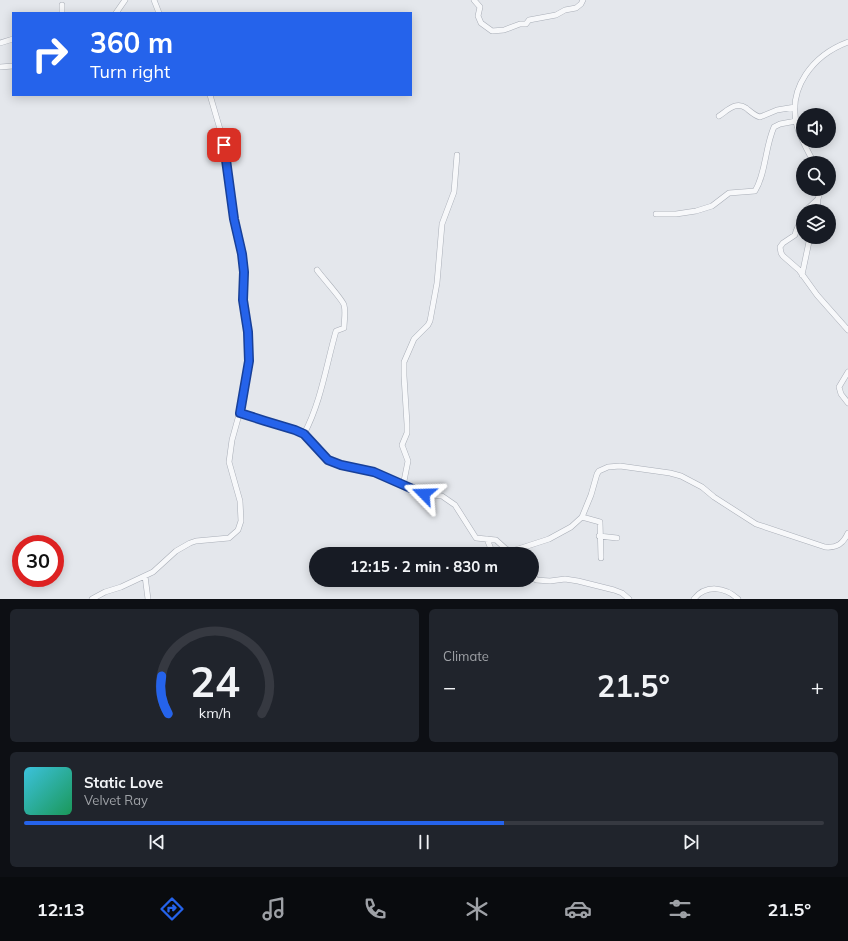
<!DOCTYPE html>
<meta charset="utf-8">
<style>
body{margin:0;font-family:Mulish,sans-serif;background:#20242c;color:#f1f3f6;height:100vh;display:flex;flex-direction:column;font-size:15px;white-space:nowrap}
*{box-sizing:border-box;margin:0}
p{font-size:13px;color:#9ea1a6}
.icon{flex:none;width:22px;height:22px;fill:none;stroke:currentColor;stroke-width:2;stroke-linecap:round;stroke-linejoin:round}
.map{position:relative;height:599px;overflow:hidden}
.panel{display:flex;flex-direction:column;gap:10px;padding:10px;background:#0d0f14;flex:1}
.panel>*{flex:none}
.banner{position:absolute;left:12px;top:12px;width:400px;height:84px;border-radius:0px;box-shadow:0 2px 10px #0003;background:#2563eb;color:#fff;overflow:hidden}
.buttons{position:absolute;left:796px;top:108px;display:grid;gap:8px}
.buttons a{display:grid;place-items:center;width:40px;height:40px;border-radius:50%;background:#171b24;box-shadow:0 2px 10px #0003;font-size:20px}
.speed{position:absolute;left:12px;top:535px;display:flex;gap:8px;font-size:20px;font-weight:700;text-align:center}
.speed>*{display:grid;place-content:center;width:52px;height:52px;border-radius:50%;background:#171b24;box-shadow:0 2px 10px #0003;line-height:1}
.speed .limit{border:6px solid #d22;background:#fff;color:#111}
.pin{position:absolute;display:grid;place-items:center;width:34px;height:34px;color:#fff;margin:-17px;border-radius:8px;box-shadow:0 2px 6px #0006}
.me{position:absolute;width:44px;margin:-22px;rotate:292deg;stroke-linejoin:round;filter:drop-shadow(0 0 3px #0008)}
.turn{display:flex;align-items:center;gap:14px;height:84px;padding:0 12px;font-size:18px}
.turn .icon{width:52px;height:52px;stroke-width:2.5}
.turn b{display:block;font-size:28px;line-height:34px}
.big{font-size:30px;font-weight:700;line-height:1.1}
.panel .tile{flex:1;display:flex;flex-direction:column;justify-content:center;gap:6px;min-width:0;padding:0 14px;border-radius:6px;background:#20242c}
.panel .dial{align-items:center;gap:0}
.dial svg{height:104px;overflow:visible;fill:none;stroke:#363941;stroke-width:7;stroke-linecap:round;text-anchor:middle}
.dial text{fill:#f1f3f6;stroke:none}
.song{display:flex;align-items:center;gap:12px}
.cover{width:48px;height:48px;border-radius:6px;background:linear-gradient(135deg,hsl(190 70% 55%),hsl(150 70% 35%))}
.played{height:4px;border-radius:2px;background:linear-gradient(90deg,#2563eb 60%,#363941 60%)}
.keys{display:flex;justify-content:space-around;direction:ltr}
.heat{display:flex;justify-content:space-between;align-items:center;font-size:22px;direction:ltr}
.panel .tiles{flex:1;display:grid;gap:10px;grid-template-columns:1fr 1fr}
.tile:last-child{grid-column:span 2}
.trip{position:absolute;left:309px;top:547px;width:230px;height:40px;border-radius:20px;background:#171b24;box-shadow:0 2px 10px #0003;font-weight:700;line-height:40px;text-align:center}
.tab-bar{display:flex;height:64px;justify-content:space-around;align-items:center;background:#090b0e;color:#9ea1a6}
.tab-bar .icon{width:28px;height:28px}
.tab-bar .on{color:#2563eb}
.tab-bar b{font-size:18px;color:#f1f3f6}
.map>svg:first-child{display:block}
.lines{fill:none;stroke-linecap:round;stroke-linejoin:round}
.minor-casing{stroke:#a9aeb7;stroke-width:6}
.minor{stroke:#f7f8fa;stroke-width:5}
.route-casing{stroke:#184099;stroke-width:10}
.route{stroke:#2563eb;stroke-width:7}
</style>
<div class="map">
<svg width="848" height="599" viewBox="0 0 848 599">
<rect width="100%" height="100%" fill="#e4e7ec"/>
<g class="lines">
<g class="minor-casing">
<path id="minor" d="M154 0 159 13
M474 0 480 7 478 16 481 23 492 31 504 30 520 24H526L529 20 556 15 565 10 576 8 581 4 583 0
M62 5V13
M116 13 125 0
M0 43 13 39
M0 67 13 66
M719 116C728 110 736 101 746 108 751 112 755 116 760 117L777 110 795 107
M814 163C808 151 801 140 797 126 787 88 813 55 848 42
M805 211 818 199 821 189
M817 211 818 199
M656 214H676L696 211 712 206 729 193 755 191C766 173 765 147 774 127L780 124 796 121
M803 216 796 231 795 235 783 243 780 247 781 253 783 256 799 270 817 295 848 330
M802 275 810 237
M848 372 839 387 841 394 848 403
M240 413 265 421 295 429 304 434 328 460 341 465 374 473 424 494 442 496 455 505 476 538 496 540 506 549 512 551 549 539 571 527 582 517 591 495 597 474 599 471 608 467 620 466 670 473 681 476 702 487 714 497 756 524 825 547C837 548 843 544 848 533
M304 434C321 402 326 366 336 331L344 328C344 321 346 312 344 305 343 300 322 277 317 270
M403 486 408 461 402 445 407 433V424L404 376V362L414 339 428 325 430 321 437 283 442 224 454 192 457 155
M582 517 600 522 601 558
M599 536 617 538
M487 539 493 554
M499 554 506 549
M532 572 536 580 550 581 565 579 578 581 614 590 622 593 629 599
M145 576 148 599
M92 599 105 592 121 587 153 572 176 551 190 543 196 541 229 538 238 530 241 521 240 501 229 462 232 440 242 404 249 361 248 332 243 300 245 289 244 272 230 197 222 136 210 95
M694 599C706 584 725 587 738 599"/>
</g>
<use href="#minor" class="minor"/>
</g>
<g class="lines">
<g class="route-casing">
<path id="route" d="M224 145 234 219 242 254 244 272 243 300 248 332 249 361 240 413 265 421 295 430 304 434 328 460 341 465 374 472 424 494"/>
</g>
<use href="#route" class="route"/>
</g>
</svg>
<div class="buttons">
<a><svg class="icon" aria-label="sound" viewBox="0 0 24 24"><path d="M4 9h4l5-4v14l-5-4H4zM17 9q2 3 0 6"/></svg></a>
<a><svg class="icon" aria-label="search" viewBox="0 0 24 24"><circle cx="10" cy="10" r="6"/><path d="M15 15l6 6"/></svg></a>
<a><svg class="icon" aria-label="layers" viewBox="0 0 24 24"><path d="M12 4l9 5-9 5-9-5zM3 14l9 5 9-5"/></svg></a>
</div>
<div class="speed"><div class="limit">30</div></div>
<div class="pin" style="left:224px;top:145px;background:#d93025"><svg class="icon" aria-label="arrive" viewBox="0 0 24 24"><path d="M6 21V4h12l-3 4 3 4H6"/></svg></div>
<svg class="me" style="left:424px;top:494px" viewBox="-20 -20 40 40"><path d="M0-17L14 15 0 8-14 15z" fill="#2563eb" stroke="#fff" stroke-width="4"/></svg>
<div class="trip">12:15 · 2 min · 830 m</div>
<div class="banner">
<div class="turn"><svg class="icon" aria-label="right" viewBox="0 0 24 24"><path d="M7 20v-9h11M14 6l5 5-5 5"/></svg><div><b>360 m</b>Turn right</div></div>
</div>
</div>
<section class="panel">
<div class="tiles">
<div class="tile dial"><svg viewBox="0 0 100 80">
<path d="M14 69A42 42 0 1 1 86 69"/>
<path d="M14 69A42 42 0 0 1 9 40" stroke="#2563eb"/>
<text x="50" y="56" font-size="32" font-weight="700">24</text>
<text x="50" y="72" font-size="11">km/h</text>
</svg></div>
<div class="tile"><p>Climate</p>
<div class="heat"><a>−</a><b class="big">21.5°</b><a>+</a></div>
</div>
<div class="tile">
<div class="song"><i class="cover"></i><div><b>Static Love</b><p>Velvet Ray</p></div></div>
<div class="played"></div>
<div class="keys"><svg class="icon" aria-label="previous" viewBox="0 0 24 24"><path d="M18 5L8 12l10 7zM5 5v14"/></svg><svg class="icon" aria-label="pause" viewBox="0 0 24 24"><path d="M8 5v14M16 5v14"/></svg><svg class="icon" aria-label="next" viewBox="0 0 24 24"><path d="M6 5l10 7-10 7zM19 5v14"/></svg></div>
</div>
</div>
</section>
<nav class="tab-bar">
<b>12:13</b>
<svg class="icon on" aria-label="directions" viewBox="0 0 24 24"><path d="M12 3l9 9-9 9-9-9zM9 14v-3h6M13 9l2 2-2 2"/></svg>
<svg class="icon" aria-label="music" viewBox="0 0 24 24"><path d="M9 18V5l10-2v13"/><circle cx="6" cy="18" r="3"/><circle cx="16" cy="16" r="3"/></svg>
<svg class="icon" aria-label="phone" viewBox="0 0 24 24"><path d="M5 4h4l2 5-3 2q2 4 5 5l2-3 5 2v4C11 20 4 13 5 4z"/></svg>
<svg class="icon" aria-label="climate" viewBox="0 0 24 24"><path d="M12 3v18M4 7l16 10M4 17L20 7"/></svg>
<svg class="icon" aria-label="car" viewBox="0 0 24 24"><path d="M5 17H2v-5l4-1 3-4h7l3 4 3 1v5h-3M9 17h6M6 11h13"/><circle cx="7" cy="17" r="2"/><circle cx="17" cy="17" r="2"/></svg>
<svg class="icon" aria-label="filters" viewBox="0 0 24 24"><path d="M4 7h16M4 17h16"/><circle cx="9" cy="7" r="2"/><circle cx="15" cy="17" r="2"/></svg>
<b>21.5°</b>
</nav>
